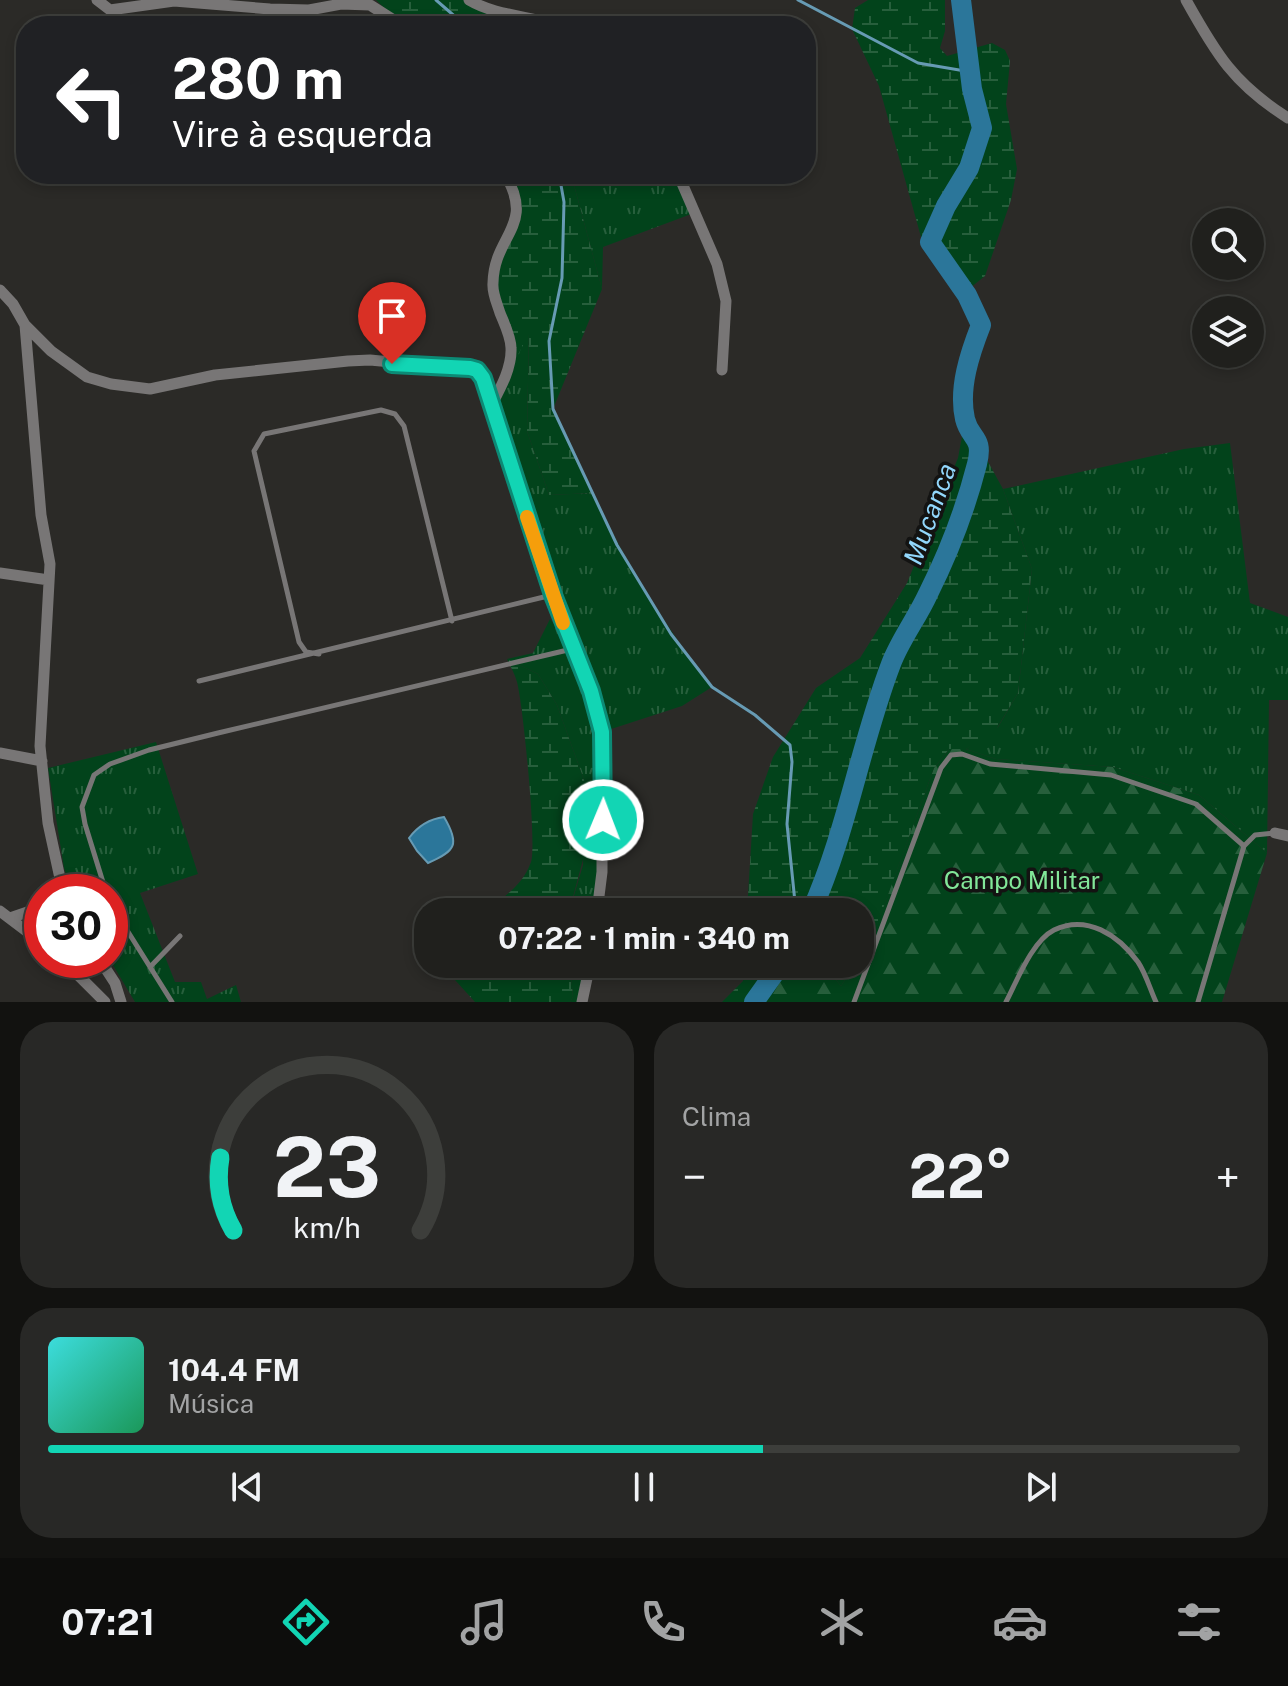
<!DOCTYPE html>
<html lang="pt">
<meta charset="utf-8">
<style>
body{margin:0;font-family:"Public Sans",sans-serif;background:#282826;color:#f1f3f6;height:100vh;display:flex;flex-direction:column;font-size:30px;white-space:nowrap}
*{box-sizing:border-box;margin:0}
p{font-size:26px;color:#a2a3a4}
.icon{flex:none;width:44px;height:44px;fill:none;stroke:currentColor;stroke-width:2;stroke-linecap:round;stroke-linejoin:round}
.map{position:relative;height:1002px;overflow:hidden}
.details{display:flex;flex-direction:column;gap:20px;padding:20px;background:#121210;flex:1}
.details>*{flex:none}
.banner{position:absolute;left:16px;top:16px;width:800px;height:168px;border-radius:32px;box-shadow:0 4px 12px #0003,0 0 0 2px #3d3e3b;background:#202124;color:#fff;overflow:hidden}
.fabs{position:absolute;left:1192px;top:208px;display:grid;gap:16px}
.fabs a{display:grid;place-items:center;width:72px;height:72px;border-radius:50%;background:#20201d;box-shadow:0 4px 12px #0003,0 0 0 2px #3d3e3b;font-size:40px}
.speed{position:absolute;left:24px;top:874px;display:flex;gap:16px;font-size:40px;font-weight:700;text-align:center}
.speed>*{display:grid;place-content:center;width:104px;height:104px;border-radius:50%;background:#20201d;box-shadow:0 4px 12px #0003,0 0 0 2px #3d3e3b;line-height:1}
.speed .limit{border:12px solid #d22;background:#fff;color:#111}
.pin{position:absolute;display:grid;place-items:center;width:68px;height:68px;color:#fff;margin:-82px -34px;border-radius:50% 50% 50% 0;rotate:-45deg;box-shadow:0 0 8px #0007}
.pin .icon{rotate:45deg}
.me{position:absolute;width:88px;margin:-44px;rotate:1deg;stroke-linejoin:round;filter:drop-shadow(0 0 6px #0008)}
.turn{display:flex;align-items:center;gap:28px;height:168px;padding:0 24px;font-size:36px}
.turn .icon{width:104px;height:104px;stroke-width:2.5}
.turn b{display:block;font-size:56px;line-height:68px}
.big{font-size:60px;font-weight:700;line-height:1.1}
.details .card{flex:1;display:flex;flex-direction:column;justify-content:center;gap:12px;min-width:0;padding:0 28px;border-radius:32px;background:#282826}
.details .dial{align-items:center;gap:0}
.dial svg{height:208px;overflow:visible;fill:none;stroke:#3d3e3b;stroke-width:7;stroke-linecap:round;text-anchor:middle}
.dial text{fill:#f1f3f6;stroke:none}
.song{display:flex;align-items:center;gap:24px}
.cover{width:96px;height:96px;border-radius:12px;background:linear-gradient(135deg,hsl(180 70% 55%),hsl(150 70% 35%))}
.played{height:8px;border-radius:4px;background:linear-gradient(90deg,#12d5b4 60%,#3d3e3b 60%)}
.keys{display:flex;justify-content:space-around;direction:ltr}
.heat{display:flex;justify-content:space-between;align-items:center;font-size:44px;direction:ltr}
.details .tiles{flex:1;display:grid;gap:20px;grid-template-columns:1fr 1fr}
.card:last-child{grid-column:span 2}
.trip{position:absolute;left:414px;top:898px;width:460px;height:80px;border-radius:32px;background:#20201d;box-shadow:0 4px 12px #0003,0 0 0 2px #3d3e3b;font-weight:700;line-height:80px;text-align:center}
.tabs{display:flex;height:128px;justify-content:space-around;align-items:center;background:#0d0d0c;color:#a2a3a4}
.tabs .icon{width:56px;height:56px}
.tabs .current{color:#12d5b4}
.tabs b{font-size:36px;color:#f1f3f6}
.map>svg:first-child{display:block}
.grass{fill:url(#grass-tufts)}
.forest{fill:url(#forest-firs)}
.wetland{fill:url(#wetland-marsh)}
.water{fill:#2b769a;stroke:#679bb4;stroke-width:2}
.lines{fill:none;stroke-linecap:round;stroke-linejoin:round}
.stream{stroke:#679bb4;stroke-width:3}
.river{stroke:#2b769a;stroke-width:20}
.service{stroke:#787676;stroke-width:5}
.minor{stroke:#787676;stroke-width:11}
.route-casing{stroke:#0c8a75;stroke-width:20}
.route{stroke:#12d5b4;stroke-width:14}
.slow{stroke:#f59e0b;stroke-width:14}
.labels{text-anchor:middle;stroke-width:7;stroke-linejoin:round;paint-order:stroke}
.park-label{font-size:24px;fill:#82e799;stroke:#131312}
.water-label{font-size:26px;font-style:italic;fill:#92d7fc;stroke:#131312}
</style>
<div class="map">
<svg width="1288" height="1002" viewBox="0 0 1288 1002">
<defs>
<pattern id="grass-tufts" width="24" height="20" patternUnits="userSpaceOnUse" patternTransform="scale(2)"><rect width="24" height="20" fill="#02431b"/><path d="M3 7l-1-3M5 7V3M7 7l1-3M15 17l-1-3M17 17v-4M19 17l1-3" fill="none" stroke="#275f3c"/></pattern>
<pattern id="forest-firs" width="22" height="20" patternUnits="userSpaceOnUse" patternTransform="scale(2)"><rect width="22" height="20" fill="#02431b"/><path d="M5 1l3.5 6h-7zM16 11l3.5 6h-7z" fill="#275f3c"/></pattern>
<pattern id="wetland-marsh" width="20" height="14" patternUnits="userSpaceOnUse" patternTransform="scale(2)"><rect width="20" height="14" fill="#02431b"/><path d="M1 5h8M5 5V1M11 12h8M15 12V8" fill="none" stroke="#275f3c"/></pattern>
</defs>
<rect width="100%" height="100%" fill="#2b2a27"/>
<path class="grass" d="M571 174H678L694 213 603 247 602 289Z
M529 331 527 431 549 495 593 493C625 563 665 626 712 687L682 706 602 732 597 912H569L583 865 584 780 557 705 538 674 507 659 533 653 550 619 570 646 491 406Z
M1230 443 1250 603 1288 617V700H1269L1267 853 1199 795 1113 767 996 759 966 749 998 727 1018 693 1032 569 1003 489 1184 449Z
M156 742 198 874 140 893 175 982H201L207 999 236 985 241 1002H135L110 960V892H72L64 868 48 768Z
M570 964H590L582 1002H570L573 997Z"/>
<path class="forest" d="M949 749H966L996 759 1113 767 1199 795 1267 853 1222 1002H754L781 964H823L841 986 855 964H860V956L873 935 934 768Z"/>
<path class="wetland" d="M376 0H469L496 11 514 26H403Z
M868 0H945V31L940 48 947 56 992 43 1005 50 1010 61 1006 104 1017 169 1011 200 985 276 965 292 921 237 879 86 852 29 855 8Z
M505 174H571L602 289 553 409 593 493 549 495 527 431 529 334 504 381 511 348 492 287 518 207Z
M965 420 1003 489 1032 569 1018 693 994 733 966 749H949L934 768 873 936 860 956V912H747L753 814 773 757 816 688 860 658 907 583 958 458Z
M507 659 538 674 557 705 584 780 593 822 569 912H487C505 894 522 887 531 862 537 845 523 704 517 682 515 674 510 666 507 659Z
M456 964H570L573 997 570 1002H475L455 980Z
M744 964H781L754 1002H722L743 981Z
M823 964H855L841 986Z"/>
<path class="water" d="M444 817C460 844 456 851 428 863L417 851 409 838C418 826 429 819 444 817Z"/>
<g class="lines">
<path class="stream" d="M436 0 466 26
M798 0 918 63 971 72
M559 174 564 202 562 278 549 341 553 409 617 545 671 634 712 687 755 715 790 745 792 762 787 824 796 912"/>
<path class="river" d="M811 912C847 832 860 745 891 664 900 640 917 618 928 594 948 554 966 507 977 464 984 436 970 440 965 419 958 388 970 353 981 325L967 295 930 242 946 206 969 168 982 128 972 89 961 0
M754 1002 781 964"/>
<path class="service" d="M319 654 306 652 299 642 254 451 264 434 381 410 395 414 404 426 452 621
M199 681 552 595
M106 892 85 824 82 807 94 775 110 764 149 750 218 733 572 649
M110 903 172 1002
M150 967 180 936
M854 1002 941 768 951 755 962 754 990 764 1111 775 1196 804 1244 846 1255 835 1275 833
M1006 1002C1017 981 1032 941 1054 930 1087 914 1118 935 1138 962 1146 974 1150 989 1156 1002
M1198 1002 1244 846"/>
<path class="minor" d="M97 0 110 10 174 1 270 9 309 10 341 4 370 5 403 26
M469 0C496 16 531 16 560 26
M1186 0C1216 54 1234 84 1288 118
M678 174 717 264 726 301 722 370
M0 290 13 304 25 325 51 351 87 377 111 384 150 389 215 375 348 361 370 360 477 370 483 378 553 595 591 691 602 732V872L597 912
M25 325 41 515 50 564 40 746 48 823 63 892
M491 406C500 389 512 368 511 348 511 337 504 323 500 313 497 303 492 293 493 283 494 234 536 227 505 174
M0 573 49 580
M0 753 42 761
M1275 833 1288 836
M0 911 42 943
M10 918 42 907
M63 960 105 1002
M100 960 115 983 121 1002
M582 1002 590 964"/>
</g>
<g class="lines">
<g class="route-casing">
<path id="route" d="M392 364 470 368 477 370 483 378 553 595 591 691 602 732 603 820"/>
</g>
<use href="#route" class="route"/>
<path class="slow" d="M527 517 563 623"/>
</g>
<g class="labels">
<g class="park-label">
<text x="1022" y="889">Campo Militar</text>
</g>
<g class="water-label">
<text transform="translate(930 514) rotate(-70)" y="9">Mucanca</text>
</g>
</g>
</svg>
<div class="fabs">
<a><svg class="icon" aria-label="search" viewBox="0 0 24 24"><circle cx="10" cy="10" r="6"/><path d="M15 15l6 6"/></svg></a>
<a><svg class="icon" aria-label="layers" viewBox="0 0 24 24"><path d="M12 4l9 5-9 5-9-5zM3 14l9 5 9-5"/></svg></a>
</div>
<div class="speed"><div class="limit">30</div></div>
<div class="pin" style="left:392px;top:364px;background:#d93025"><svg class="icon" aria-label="arrive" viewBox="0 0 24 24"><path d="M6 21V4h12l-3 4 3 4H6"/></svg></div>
<svg class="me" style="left:603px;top:820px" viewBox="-20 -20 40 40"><circle r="17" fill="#12d5b4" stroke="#fff" stroke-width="3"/><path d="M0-11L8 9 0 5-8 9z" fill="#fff"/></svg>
<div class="trip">07:22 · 1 min · 340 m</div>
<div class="banner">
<div class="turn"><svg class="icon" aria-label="left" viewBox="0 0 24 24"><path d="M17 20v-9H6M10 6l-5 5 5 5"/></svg><div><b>280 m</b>Vire à esquerda</div></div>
</div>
</div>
<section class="details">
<div class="tiles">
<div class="card dial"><svg viewBox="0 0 100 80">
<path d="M14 69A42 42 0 1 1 86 69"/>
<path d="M14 69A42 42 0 0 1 9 41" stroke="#12d5b4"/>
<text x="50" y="56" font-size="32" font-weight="700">23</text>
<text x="50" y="72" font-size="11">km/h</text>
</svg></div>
<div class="card"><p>Clima</p>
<div class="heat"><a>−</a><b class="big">22°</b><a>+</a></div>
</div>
<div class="card">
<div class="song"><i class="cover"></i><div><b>104.4 FM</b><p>Música</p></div></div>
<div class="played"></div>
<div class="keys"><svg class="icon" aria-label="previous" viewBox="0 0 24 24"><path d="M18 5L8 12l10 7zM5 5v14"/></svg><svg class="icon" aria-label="pause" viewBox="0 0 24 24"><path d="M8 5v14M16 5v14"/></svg><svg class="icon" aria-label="next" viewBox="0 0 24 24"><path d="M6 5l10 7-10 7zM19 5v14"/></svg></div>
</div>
</div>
</section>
<nav class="tabs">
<b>07:21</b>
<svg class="icon current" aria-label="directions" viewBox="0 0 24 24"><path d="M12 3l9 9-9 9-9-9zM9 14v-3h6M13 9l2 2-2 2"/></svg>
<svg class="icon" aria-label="music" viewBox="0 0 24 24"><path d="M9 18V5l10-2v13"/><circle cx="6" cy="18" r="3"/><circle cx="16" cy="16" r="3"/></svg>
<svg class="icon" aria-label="phone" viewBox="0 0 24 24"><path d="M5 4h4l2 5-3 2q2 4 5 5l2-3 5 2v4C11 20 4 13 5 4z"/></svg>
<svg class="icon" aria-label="climate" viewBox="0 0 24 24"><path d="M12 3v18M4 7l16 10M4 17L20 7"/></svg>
<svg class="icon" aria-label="car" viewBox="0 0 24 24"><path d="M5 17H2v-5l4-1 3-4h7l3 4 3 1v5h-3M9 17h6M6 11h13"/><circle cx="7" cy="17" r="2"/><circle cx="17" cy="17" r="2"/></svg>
<svg class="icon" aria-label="filters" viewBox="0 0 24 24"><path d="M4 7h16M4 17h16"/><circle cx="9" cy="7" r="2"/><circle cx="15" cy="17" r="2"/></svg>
</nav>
